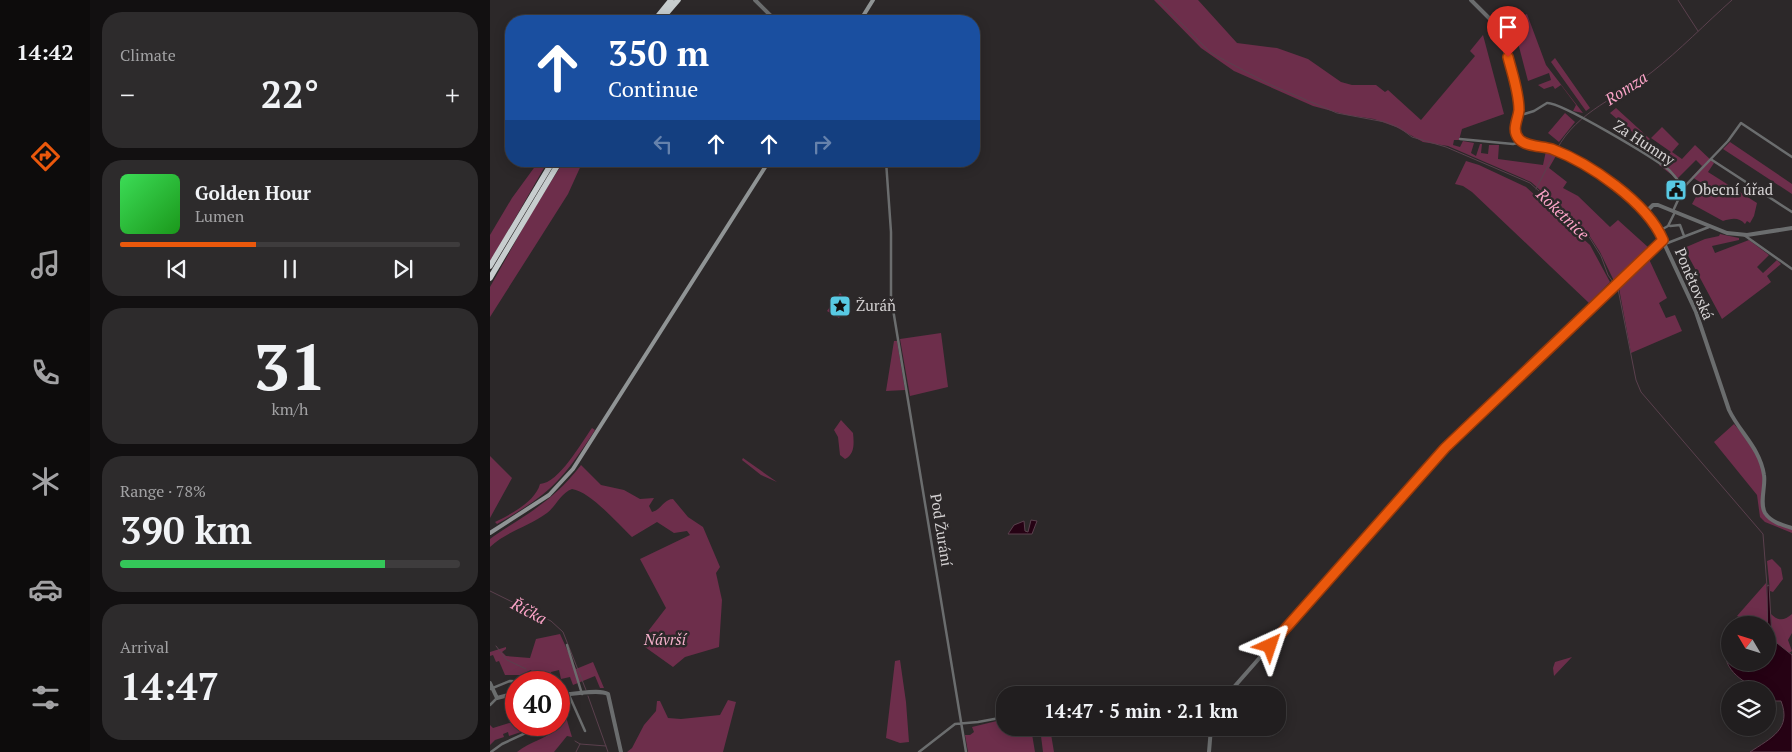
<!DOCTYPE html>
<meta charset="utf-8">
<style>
body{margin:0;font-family:"PT Serif",serif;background:#2d2b2c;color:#f1f3f6;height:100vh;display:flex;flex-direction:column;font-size:19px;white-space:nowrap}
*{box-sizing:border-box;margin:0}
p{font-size:16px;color:#a2a2a4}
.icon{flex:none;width:28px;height:28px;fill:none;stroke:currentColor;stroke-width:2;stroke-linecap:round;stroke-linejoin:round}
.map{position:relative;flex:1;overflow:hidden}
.panel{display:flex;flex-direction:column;gap:12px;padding:12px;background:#121011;width:400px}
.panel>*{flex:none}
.hud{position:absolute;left:15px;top:15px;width:475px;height:152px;border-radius:20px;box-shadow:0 2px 12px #0003,0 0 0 1px #3e3c3d;background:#1a4fa0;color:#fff;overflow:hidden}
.needle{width:32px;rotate:308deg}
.controls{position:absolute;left:1231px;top:616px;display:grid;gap:10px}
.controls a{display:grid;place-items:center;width:55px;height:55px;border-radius:50%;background:#211e1f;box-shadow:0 2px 12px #0003,0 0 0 1px #3e3c3d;font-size:25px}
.speed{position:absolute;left:15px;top:671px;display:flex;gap:10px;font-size:25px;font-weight:700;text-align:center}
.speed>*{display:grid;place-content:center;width:65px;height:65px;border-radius:50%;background:#211e1f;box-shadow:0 2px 12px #0003,0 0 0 1px #3e3c3d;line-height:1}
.speed .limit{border:8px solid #d22;background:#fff;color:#111}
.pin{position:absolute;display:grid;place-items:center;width:42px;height:42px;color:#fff;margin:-51px -21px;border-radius:50% 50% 50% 0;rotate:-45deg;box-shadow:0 0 5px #0007}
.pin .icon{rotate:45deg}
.me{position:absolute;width:55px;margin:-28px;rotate:42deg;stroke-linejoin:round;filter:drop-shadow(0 0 4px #0008)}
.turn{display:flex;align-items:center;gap:18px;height:105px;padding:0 20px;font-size:22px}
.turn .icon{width:65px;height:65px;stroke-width:2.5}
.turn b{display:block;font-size:35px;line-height:42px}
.lanes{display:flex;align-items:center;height:48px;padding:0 20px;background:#0003;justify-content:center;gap:25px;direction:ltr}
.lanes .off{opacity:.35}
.big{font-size:38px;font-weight:800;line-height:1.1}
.panel .card{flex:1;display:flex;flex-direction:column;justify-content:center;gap:8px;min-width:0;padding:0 18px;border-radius:20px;background:#2d2b2c}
.panel .dial{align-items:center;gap:0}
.dial b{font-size:65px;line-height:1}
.song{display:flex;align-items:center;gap:15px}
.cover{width:60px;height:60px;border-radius:8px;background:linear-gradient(135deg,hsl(130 70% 55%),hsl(120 70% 35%))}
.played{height:5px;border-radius:2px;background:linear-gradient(90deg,#ea580c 40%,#3e3c3d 40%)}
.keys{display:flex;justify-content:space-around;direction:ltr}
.heat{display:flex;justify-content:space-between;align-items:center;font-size:28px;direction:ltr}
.charge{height:8px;border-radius:4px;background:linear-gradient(90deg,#34c759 78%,#3e3c3d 0)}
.trip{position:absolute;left:506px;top:686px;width:290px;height:50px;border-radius:20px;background:#211e1f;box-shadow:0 2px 12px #0003,0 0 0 1px #3e3c3d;font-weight:800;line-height:50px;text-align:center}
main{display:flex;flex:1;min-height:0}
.menu{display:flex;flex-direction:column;width:90px;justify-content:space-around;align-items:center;background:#0d0c0c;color:#a2a2a4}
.menu .icon{width:35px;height:35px}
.menu .on{color:#ea580c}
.menu b{font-size:22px;color:#f1f3f6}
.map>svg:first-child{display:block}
.green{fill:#6d2e4b}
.water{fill:#260214;stroke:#5a404d}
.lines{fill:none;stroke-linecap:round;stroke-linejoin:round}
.stream{stroke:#5a404d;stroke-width:1}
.minor{stroke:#6b6d6e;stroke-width:2.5}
.tertiary{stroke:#6b6d6e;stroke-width:4}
.secondary{stroke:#909495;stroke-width:4}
.motorway{stroke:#c7cdce;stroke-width:5.5}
.route-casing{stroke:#983908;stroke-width:12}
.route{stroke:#ea580c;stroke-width:9}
.labels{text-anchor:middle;stroke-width:5;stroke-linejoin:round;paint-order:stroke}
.street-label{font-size:15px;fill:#d5d2d3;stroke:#2c2829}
.poi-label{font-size:15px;fill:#d5d2d3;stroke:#2c2829;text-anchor:start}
.park-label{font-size:15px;font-style:italic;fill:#f3b0ca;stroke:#2c2829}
.water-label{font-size:16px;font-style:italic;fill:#fba3c7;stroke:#2c2829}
</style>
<main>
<nav class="menu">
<b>14:42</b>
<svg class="icon on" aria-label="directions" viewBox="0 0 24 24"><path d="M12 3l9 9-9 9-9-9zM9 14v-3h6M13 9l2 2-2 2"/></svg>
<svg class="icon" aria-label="music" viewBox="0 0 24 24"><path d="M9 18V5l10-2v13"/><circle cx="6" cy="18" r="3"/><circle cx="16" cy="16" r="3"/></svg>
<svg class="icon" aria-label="phone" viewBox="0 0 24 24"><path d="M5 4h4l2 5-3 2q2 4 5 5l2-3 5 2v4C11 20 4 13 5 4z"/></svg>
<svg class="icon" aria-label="climate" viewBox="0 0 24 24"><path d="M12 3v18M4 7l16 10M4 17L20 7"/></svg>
<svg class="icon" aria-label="car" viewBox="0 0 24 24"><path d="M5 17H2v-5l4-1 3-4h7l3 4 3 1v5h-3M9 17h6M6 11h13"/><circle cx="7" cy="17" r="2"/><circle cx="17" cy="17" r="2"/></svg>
<svg class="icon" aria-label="filters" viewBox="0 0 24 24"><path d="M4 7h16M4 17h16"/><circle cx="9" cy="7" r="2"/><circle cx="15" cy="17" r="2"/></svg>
</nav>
<section class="panel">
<div class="card"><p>Climate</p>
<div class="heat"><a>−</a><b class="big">22°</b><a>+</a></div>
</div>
<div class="card">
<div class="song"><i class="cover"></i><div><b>Golden Hour</b><p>Lumen</p></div></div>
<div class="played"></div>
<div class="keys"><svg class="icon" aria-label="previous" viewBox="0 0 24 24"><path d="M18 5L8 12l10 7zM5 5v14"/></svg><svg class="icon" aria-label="pause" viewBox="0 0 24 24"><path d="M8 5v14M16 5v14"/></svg><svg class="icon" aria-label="next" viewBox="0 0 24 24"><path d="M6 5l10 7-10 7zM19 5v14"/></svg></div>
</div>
<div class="card dial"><b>31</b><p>km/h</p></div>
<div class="card"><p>Range · 78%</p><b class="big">390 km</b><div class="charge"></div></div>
<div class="card"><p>Arrival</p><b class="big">14:47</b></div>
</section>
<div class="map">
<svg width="1302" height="752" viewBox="0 0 1302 752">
<rect width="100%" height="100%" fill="#2c2829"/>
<path class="green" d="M664 0H708L747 43 787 48 818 59 851 82 862 85H886L895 92 898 90 931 120 985 56 980 51 993 35 1014 114 972 129 969 140H964L963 145 970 147 973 141 984 143 981 153 986 156 990 144H992L991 153 998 154 999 145H1009L1008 159 1053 165 1056 151 1067 154 1059 168 1077 182 1073 188 1088 196 1120 227 1128 220 1159 248 1124 281 1110 252 1097 232 1041 182 958 146 933 142 906 127 884 119 857 115 823 106 744 71 711 48Z
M1037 14 1056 65 1093 113 1083 111 1086 105 1071 85 1065 89 1063 86 1054 89 1048 85 1061 80 1059 73 1038 81 1022 20Z
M1065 58 1100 108 1096 111 1061 62Z
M1126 108 1160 139 1152 148 1141 143 1147 136 1120 113Z
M1075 113 1085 122 1069 142 1058 133Z
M1172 127 1189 144 1182 152 1192 159 1205 145 1224 163 1218 172 1267 203 1264 216 1260 223 1257 221 1255 224C1249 217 1242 218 1233 221L1202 204 1213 184 1202 177 1212 166 1206 160 1187 179 1169 165 1181 152 1161 138Z
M1240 142 1302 184V194L1233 149Z
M49 161H58L0 262V235L22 198Z
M74 161H93L78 194 0 317V287L43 210Z
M976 161 989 165 1036 187 1100 245 1120 282 1099 303 982 192 973 186 965 184Z
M1230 234 1249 238V240L1222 246 1225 253 1259 240 1279 255 1267 267 1273 273 1287 260 1291 264 1277 276 1281 282 1232 319 1194 248 1215 239 1229 236Z
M1158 257 1177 298 1169 303 1176 318 1185 315 1192 331 1141 353 1129 288 1131 282Z
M350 293 358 302 349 318 337 311Z
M451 333 458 387 420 396 410 339Z
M404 341H407L415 390 396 391Z
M351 420 363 433C364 443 365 454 355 459L350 455 348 437 344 430Z
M1244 424C1255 437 1266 449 1271 466 1281 503 1254 512 1302 529V533L1275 522 1270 517 1267 495 1224 442Z
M102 428 105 430C72 481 60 494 7 524L5 522C21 514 45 502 50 484 69 483 91 443 102 428Z
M0 456 22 478 0 518Z
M253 458 287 482 271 475 252 460Z
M91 465 111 485 134 490 150 499 164 498 159 506 162 512C171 510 174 499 183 499L198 517 213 527 230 567 226 573 232 600 229 647 195 657 183 667 155 647 153 643 159 630 176 608 150 559 200 535 197 531 184 533 167 522 142 537C128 524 101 492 82 489 71 493 66 506 57 513 38 527 17 531 0 547V539L4 536C40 512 63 501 91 465Z
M1282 559 1291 568 1293 579 1283 592 1280 591 1277 561Z
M1276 583 1279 627 1278 630V625H1262L1258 620 1247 616Z
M1281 614C1288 621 1294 621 1302 614V633L1298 640 1302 651 1299 653 1282 639Z
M70 634 86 669 103 662 114 688H110L105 676 83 685 80 677 71 679 69 670 61 672 62 682H48L41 670 30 675H15L9 661 6 662 3 655 0 656V652L16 647V649L12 652 16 656 40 658 46 639Z
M1082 657 1064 676 1063 668 1065 662Z
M410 660 416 702 419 742 410 743 396 738 405 661Z
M238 700 246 702 233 752H137L142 748 154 725 166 711 167 701H170L178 718 191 719 230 715Z
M69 707H73L82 737 77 736 64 752H27C41 741 54 740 66 729L65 725 71 722 69 720Z
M515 719V728H522L523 731 524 728H541L545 752H478L475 735H480L484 732 482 727Z
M26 721V725H46L40 729 19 736 18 732 13 734 14 737 5 740 0 745V725L3 728Z
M550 728H560L564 752H553Z"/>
<path class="water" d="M541 520 547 521 542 534H518L524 525 534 521 535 531 538 532Z
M1279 585 1282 639 1302 655V752H1260C1281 738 1302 729 1291 701H1285L1278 695V690C1263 690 1238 674 1236 658L1240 653V662H1278L1277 586Z
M1248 617 1256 618 1262 625H1242V622Z"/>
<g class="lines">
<path class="stream" d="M668 0 721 53 781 85 847 113 895 122 910 128 922 137 956 147 1040 183 1098 235 1111 256 1118 275 1128 289 1146 380 1151 392 1273 534 1277 586
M1188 0 1208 31
M1067 149C1087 111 1129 97 1162 72 1190 50 1215 24 1242 0
M1046 189 1065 152
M0 591 61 621 73 632 96 690
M6 646 17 660 36 669
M98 696 118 752
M85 741 90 744 116 746
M86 752 90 744"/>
<path class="minor" d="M1028 116 1044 111 1057 103C1071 102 1164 158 1179 170 1184 175 1189 182 1194 187
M970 139 1023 144 1033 142
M1222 160 1302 212
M396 161 401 232V297L476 752
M1183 211 1194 187 1238 141 1251 123 1302 157
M1180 226 1190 225 1194 236
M1169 231 1178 226 1185 212
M1254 235 1302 269
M1175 244 1219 227
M77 645 92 694
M0 689 20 681 44 682
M79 695 95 731
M682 695 735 687 740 691
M0 705 7 698
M1 752 12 744 53 725
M429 752 465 724 488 722 515 717"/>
<path class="tertiary" d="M265 0 286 21
M981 0 1001 20 1013 42 1028 101 1025 130 1028 138 1034 143 1067 151 1110 174 1126 185 1166 226 1206 312 1239 410C1250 433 1270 448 1274 475 1276 486 1269 503 1275 513 1281 522 1292 525 1302 528
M1155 213 1163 205H1168L1237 233 1257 235 1302 228
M0 683 7 698 26 693
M69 694C82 696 108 688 118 694L131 752
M737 695 955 447 1173 240
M719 752 721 728"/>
<path class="secondary" d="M370 21 383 0
M0 533 59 495 83 469 279 161"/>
<path class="motorway" d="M164 21 181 0
M170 21 188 0
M0 266 63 161
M0 278 70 161"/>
</g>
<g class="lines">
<g class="route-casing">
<path id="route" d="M780 646 955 448 1173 240C1157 202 1099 163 1062 149 1052 146 1036 147 1029 139 1021 130 1028 120 1029 110 1029 92 1022 73 1018 57"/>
</g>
<use href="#route" class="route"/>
</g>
<defs>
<g id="civic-square" transform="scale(1.125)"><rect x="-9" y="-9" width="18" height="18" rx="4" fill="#58c9e3" stroke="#2c2829"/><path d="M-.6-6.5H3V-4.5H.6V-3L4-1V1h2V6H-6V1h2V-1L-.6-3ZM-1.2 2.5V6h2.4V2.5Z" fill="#111"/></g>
<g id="sight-square" transform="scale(1.125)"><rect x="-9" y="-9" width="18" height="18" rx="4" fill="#58c9e3" stroke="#2c2829"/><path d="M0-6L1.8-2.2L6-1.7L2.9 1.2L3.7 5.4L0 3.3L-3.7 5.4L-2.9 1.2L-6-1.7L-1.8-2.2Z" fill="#111"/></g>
</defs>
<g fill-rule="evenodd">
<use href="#civic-square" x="1186" y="190"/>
<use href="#sight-square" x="350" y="306"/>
</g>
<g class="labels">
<g class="street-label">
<text transform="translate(1154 143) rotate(33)" y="5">Za Humny</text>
<text transform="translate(1204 284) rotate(67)" y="5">Ponětovská</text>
<text transform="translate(451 530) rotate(81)" y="5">Pod Žurání</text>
</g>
<g class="poi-label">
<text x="1202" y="195">Obecní úřad</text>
<text x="366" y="311">Žuráň</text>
</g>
<g class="park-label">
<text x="175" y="645">Návrší</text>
</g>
<g class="water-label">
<text transform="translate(1136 88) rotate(-33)" y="6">Romza</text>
<text transform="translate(1073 214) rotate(44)" y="6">Roketnice</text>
<text transform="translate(39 611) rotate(27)" y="6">Říčka</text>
</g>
</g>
</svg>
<div class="controls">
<a><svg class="needle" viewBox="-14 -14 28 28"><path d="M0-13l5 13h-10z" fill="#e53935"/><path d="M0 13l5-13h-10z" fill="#a2a2a4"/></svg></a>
<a><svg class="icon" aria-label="layers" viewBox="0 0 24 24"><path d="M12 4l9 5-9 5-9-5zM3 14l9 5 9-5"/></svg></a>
</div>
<div class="speed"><div class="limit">40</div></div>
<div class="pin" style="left:1018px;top:57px;background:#d93025"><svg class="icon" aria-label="arrive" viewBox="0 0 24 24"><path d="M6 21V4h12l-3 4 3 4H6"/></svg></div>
<svg class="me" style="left:780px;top:646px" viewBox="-20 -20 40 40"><path d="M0-17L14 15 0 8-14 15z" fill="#ea580c" stroke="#fff" stroke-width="4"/></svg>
<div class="trip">14:47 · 5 min · 2.1 km</div>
<div class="hud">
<div class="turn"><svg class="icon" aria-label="ahead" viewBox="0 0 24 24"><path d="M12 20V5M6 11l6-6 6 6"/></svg><div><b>350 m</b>Continue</div></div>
<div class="lanes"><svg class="icon off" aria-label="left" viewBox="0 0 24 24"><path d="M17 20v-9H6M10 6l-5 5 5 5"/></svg><svg class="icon" aria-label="ahead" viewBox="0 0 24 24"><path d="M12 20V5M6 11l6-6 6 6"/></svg><svg class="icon" aria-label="ahead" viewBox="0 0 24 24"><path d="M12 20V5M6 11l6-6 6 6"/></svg><svg class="icon off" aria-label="right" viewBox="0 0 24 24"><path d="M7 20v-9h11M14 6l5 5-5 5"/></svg></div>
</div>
</div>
</main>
